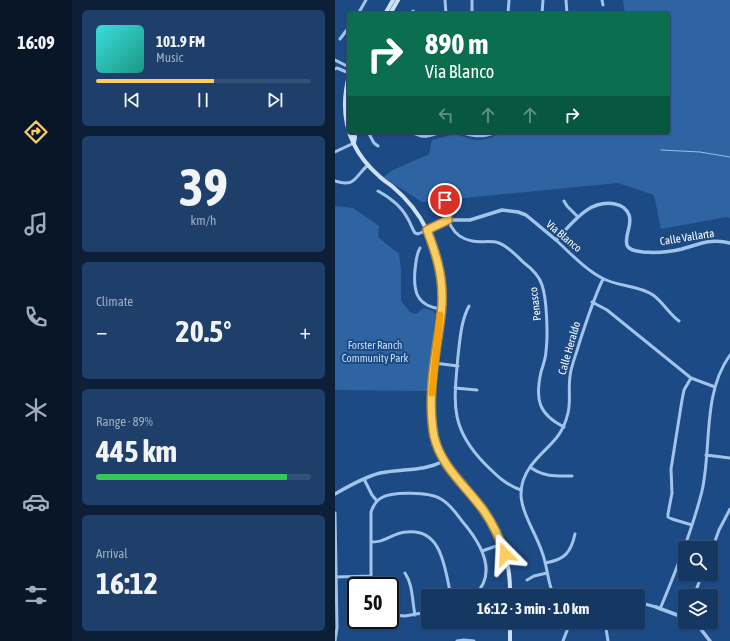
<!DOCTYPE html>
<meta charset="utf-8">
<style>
body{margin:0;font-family:"Asap Condensed",sans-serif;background:#1e3f69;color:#f1f3f6;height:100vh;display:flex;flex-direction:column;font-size:15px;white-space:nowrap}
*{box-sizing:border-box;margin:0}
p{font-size:13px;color:#9dacbe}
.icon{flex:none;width:22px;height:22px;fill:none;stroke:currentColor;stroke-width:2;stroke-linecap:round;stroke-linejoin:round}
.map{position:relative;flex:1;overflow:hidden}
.panel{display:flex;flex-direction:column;gap:10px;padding:10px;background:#0c1f36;width:263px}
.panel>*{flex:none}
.hud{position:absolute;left:12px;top:12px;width:323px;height:122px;border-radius:4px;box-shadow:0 1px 3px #0004,0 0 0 1px #345278;background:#0b6e4f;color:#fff;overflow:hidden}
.tools{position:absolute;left:343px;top:541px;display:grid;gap:8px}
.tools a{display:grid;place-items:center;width:40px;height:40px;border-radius:4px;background:#153863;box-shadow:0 1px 3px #0004,0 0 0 1px #345278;font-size:20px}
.speed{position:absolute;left:12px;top:577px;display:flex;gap:8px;font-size:20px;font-weight:700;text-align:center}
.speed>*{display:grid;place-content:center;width:52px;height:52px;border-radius:50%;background:#153863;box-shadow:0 1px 3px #0004,0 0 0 1px #345278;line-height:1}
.speed .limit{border:2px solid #111;border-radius:6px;background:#fff;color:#111}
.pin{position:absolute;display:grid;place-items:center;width:34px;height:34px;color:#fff;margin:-17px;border:2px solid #fff;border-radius:50%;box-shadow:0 1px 4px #0007}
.me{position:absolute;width:44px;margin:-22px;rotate:339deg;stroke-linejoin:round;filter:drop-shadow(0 0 3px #0008)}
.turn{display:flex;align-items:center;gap:14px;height:84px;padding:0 12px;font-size:18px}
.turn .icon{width:52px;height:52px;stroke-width:2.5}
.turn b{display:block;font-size:28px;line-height:34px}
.lanes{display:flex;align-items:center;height:38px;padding:0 12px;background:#0003;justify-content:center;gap:20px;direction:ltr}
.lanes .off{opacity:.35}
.big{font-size:30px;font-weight:700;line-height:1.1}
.panel .card{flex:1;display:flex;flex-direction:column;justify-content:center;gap:6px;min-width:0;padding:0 14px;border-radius:6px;background:#1e3f69}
.panel .dial{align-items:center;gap:0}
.dial b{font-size:52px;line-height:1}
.song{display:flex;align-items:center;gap:12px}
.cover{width:48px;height:48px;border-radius:6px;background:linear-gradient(135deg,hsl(180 70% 55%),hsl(170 70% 35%))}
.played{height:4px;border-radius:2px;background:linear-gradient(90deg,#fbcd60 55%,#345278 55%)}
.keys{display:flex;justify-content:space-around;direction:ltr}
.heat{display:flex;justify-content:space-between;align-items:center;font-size:22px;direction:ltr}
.charge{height:6px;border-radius:3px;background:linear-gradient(90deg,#34c759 89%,#345278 0)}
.trip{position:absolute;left:86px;top:589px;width:224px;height:40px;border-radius:4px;background:#153863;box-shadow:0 1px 3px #0004,0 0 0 1px #345278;font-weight:700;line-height:40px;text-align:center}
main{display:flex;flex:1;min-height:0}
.tabs{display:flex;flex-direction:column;width:72px;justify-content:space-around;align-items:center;background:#081628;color:#9dacbe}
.tabs .icon{width:28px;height:28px}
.tabs .on{color:#fbcd60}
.tabs b{font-size:18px;color:#f1f3f6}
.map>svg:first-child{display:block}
.green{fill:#2f64a2}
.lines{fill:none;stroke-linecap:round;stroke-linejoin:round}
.stream{stroke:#96bfed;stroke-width:1}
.minor{stroke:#a2c4eb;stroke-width:3}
.tertiary{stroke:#a2c4eb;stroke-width:3.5}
.secondary{stroke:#cee1f8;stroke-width:4}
.route-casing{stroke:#a3853e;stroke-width:10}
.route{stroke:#fbcd60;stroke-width:7}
.slow{stroke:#f59e0b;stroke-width:7}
.labels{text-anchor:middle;stroke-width:4;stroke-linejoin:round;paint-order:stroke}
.street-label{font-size:11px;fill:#fff;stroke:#1c4a84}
.park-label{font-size:11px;fill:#c7def8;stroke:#1c4a84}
</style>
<main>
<nav class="tabs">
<b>16:09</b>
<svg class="icon on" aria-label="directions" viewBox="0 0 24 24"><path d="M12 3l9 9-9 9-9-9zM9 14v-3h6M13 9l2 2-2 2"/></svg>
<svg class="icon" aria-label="music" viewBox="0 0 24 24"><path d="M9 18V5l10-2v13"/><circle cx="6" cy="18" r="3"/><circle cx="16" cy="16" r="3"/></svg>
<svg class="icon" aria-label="phone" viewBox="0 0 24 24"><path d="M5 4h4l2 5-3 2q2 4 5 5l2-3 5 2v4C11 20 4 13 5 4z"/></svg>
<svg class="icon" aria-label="climate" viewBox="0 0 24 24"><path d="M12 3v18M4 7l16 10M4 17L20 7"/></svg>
<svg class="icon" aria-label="car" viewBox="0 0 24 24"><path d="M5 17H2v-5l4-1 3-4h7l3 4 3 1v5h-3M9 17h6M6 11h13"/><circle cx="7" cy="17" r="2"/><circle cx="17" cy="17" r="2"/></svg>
<svg class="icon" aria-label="filters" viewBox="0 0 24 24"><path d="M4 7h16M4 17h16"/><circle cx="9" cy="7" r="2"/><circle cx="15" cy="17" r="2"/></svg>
</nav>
<section class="panel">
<div class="card">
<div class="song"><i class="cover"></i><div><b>101.9 FM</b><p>Music</p></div></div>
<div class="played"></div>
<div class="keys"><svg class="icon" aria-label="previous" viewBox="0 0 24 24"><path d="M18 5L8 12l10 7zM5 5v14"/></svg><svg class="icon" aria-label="pause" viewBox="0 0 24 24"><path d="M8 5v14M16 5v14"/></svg><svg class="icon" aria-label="next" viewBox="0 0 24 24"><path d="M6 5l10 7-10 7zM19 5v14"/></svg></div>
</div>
<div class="card dial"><b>39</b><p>km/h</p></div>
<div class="card"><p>Climate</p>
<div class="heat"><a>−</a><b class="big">20.5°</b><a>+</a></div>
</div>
<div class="card"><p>Range · 89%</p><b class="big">445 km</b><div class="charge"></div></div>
<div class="card"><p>Arrival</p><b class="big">16:12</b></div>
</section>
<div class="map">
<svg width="395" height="641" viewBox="0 0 395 641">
<rect width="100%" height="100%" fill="#1c4a84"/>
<path class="green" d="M288 0H395V218L392 217 326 229 319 195 283 183 87 202 48 177 58 170 94 154 97 140 120 134 139 140H147L155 138 168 132H333V14H290Z
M0 206 18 208 44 226 43 237 64 254 66 269V301L75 312 81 314 89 308 98 311 101 314 93 391 0 390Z"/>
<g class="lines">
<path class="stream" d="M326 150 365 152 395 157"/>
<path class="minor" d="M110 0 111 14
M231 0 232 14
M267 0 268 5
M78 11 81 14
M23 14 31 0
M137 14V0
M173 14 174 0
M207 14 208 0
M5 39 14 27
M0 60 14 67
M0 69 2 68 14 73
M33 132 39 143 43 146
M77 132C90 140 94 135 107 132
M124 132C138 136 147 138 161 132
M0 152 19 143
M0 181C21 188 20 176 33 165
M43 191C54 197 67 207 73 219 76 224 77 229 80 233L83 234 92 230
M110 200C111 219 116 237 137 241 147 243 155 240 164 243 174 247 181 255 188 262 196 268 204 275 207 285 212 299 213 336 211 351 211 358 208 365 206 372 200 399 203 414 229 427
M229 201 232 206 242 216
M221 240C235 253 252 271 269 279 285 287 303 285 318 295 328 302 334 314 344 321
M85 248C81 255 81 262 80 270 78 292 82 306 106 309
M257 302 272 310 356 378 380 387
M134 306C126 321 125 339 123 356 119 403 114 427 150 464 161 475 171 485 186 490
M99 363 123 366
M356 378 349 390 347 400 336 469 337 493 333 514V517L337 519 357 525
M120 388 142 390
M371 455 395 458
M195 467C208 477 221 476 237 476
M29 479 37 495 42 501
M0 513 2 628 0 641
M36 542C40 542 44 542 48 540 56 537 63 532 72 532 108 528 110 571 116 596
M147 551 167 544
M376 552 384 530 395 509
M210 563C230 560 236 552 240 534
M70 573C78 585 77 600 80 615
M1 577 36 576
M192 580 199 576 212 573
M36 586V512C38 506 41 501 46 498 57 491 95 492 106 499 115 504 121 513 127 521 145 542 164 573 139 596
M145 591 151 596
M264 595V596
M219 596C212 582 213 567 207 552 197 522 173 499 195 467 211 445 226 442 233 413 236 401 233 389 235 376 236 366 241 355 244 344 251 322 258 300 268 279
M359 596 367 574
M306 603 321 607
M325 609C341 571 357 531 367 491 377 447 367 394 395 355
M55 615 70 616 93 612
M270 622 273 641
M122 641 129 640 139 641
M228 641 233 628V622"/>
<path class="tertiary" d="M92 230 113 220H135L167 210 183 212 191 215 221 240C237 224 253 199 280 204 286 205 292 209 294 215 298 225 289 235 292 245 294 251 303 251 308 252 321 253 335 252 347 249 365 244 377 238 395 243
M0 494C14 486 29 477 45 473 69 468 87 472 109 461
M321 607 350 618
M357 622 365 628 375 641"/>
<path class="secondary" d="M50 14 58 0
M55 14 63 0
M14 75C4 114 13 149 44 176 48 180 53 183 58 187 71 198 84 214 92 230 101 249 107 273 107 294 108 307 105 321 103 333 99 367 93 402 99 436 106 467 131 486 149 511 167 536 176 565 175 596
M18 132 20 137 19 143
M175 641V622"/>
</g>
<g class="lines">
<g class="route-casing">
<path id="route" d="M110 200 113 220 92 230C100 251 107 272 107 294 108 308 105 323 103 337 98 369 93 403 99 436 106 467 131 486 149 511 158 524 165 539 170 554"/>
</g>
<use href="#route" class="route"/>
<path class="slow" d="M97 393 105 315"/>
</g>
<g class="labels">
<g class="street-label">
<text transform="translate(229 236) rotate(40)" y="4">Via Blanco</text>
<text transform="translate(352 237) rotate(-9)" y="4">Calle Vallarta</text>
<text transform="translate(200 304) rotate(-97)" y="4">Penasco</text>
<text transform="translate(234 348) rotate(-74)" y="4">Calle Heraldo</text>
</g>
<g class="park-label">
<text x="40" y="349">Forster Ranch<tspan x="40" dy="13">Community Park</tspan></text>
</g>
</g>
</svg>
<div class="tools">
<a><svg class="icon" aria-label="search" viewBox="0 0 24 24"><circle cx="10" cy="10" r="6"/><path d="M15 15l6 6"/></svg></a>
<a><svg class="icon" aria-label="layers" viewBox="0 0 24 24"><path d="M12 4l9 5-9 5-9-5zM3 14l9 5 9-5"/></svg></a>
</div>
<div class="speed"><div class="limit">50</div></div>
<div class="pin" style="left:110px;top:200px;background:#d93025"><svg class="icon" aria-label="arrive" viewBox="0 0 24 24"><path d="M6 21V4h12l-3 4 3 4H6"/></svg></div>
<svg class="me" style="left:170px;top:554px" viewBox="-20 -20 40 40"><path d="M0-17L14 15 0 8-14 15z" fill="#fbcd60" stroke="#fff" stroke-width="4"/></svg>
<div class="trip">16:12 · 3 min · 1.0 km</div>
<div class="hud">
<div class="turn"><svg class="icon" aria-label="right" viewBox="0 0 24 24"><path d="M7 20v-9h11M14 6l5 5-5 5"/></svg><div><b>890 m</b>Via Blanco</div></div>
<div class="lanes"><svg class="icon off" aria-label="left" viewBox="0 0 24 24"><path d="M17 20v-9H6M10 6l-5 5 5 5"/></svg><svg class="icon off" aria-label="ahead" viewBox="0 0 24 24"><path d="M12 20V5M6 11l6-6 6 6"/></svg><svg class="icon off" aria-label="ahead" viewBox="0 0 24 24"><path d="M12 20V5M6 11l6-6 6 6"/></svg><svg class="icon" aria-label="right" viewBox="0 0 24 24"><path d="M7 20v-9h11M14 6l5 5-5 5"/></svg></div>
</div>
</div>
</main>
